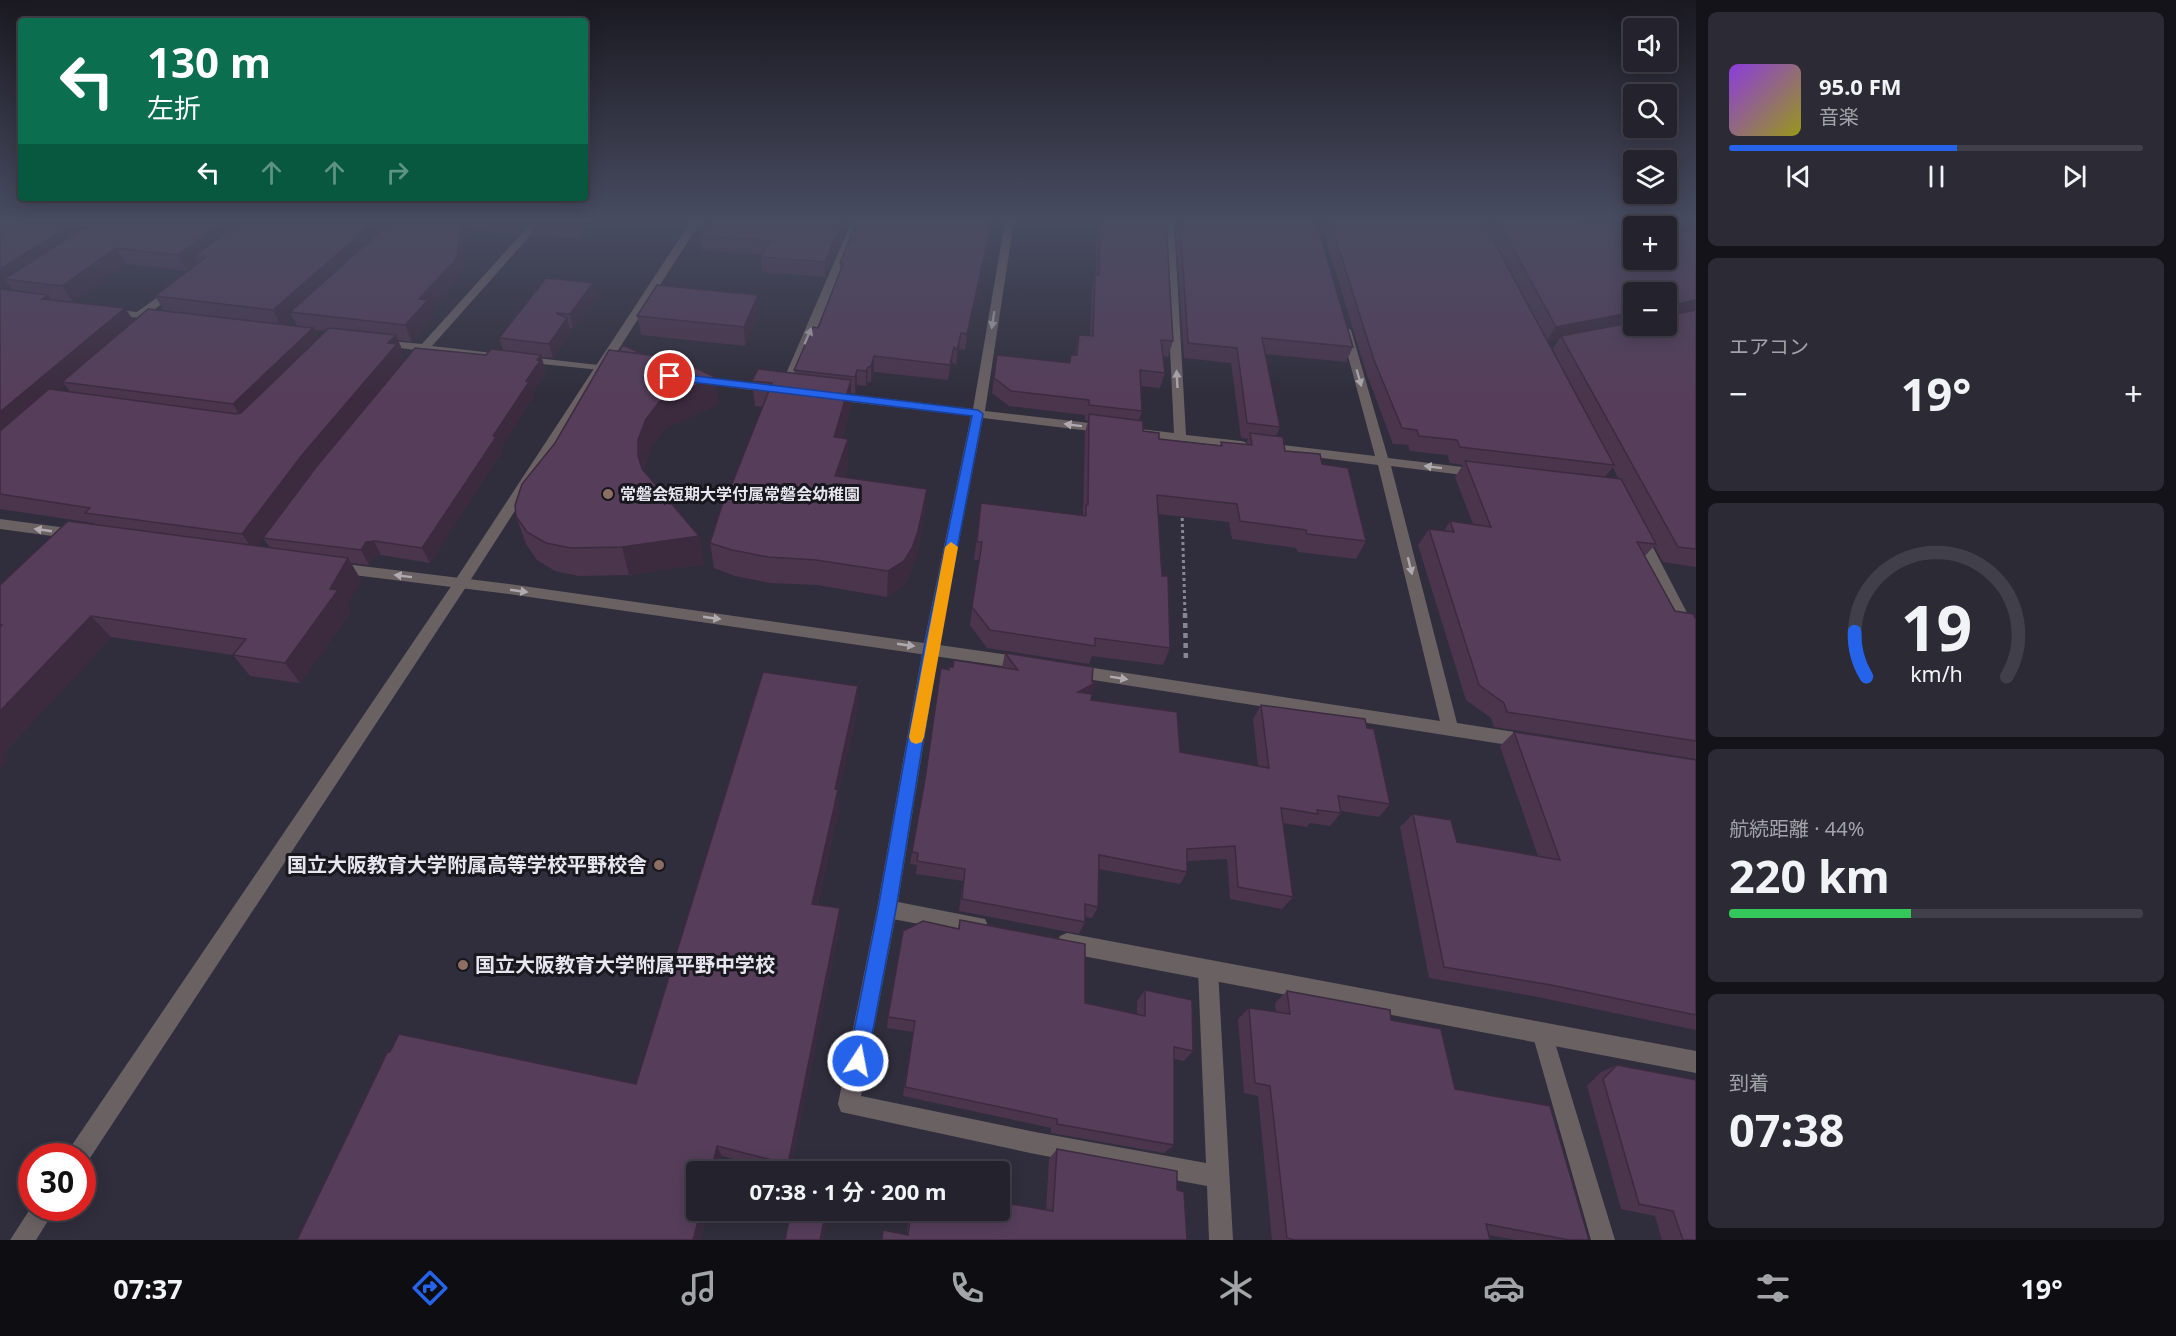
<!DOCTYPE html>
<html lang="ja">
<meta charset="utf-8">
<style>
body{margin:0;font-family:"Noto Sans","Noto Sans JP",sans-serif;background:#2c2a35;color:#f1f3f6;height:100vh;display:flex;flex-direction:column;font-size:22px;white-space:nowrap}
*{box-sizing:border-box;margin:0}
p{font-size:20px;color:#a3a4aa}
.icon{flex:none;width:33px;height:33px;fill:none;stroke:currentColor;stroke-width:2;stroke-linecap:round;stroke-linejoin:round}
.map{position:relative;flex:1;overflow:hidden}
.drawer{display:flex;flex-direction:column;gap:12px;padding:12px;background:#141319;width:480px}
.drawer>*{flex:none}
.top-card{position:absolute;left:18px;top:18px;width:570px;height:183px;border-radius:6px;box-shadow:0 3px 15px #0003,0 0 0 2px #413f49;background:#0b6e4f;color:#fff;overflow:hidden}
.controls{position:absolute;left:1623px;top:18px;display:grid;gap:12px}
.controls a{display:grid;place-items:center;width:54px;height:54px;border-radius:6px;background:#24222d;box-shadow:0 3px 15px #0003,0 0 0 2px #413f49;font-size:30px}
.speed{position:absolute;left:18px;top:1143px;display:flex;gap:12px;font-size:30px;font-weight:700;text-align:center}
.speed>*{display:grid;place-content:center;width:78px;height:78px;border-radius:50%;background:#24222d;box-shadow:0 3px 15px #0003,0 0 0 2px #413f49;line-height:1}
.speed .limit{border:9px solid #d22;background:#fff;color:#111}
.pin{position:absolute;display:grid;place-items:center;width:51px;height:51px;color:#fff;margin:-26px;border:3px solid #fff;border-radius:50%;box-shadow:0 2px 6px #0007}
.me{position:absolute;width:66px;margin:-33px;rotate:11deg;stroke-linejoin:round;filter:drop-shadow(0 0 4px #0008)}
.turn{display:flex;align-items:center;gap:21px;height:126px;padding:0 30px;font-size:27px}
.turn .icon{width:78px;height:78px;stroke-width:2.5}
.turn b{display:block;font-size:42px;line-height:51px}
.lanes{display:flex;align-items:center;height:57px;padding:0 30px;background:#0003;justify-content:center;gap:30px;direction:ltr}
.lanes .off{opacity:.35}
.big{font-size:45px;font-weight:700;line-height:1.1}
.drawer .tile{flex:1;display:flex;flex-direction:column;justify-content:center;gap:9px;min-width:0;padding:0 21px;border-radius:9px;background:#2c2a35}
.drawer .dial{align-items:center;gap:0}
.dial svg{height:156px;overflow:visible;fill:none;stroke:#413f49;stroke-width:7;stroke-linecap:round;text-anchor:middle}
.dial text{fill:#f1f3f6;stroke:none}
.song{display:flex;align-items:center;gap:18px}
.cover{width:72px;height:72px;border-radius:9px;background:linear-gradient(135deg,hsl(270 70% 55%),hsl(60 70% 35%))}
.played{height:6px;border-radius:3px;background:linear-gradient(90deg,#2563eb 55%,#413f49 55%)}
.keys{display:flex;justify-content:space-around;direction:ltr}
.heat{display:flex;justify-content:space-between;align-items:center;font-size:33px;direction:ltr}
.charge{height:9px;border-radius:4px;background:linear-gradient(90deg,#34c759 44%,#413f49 0)}
.trip{position:absolute;left:686px;top:1161px;width:324px;height:60px;border-radius:6px;background:#24222d;box-shadow:0 3px 15px #0003,0 0 0 2px #413f49;font-weight:700;line-height:60px;text-align:center}
.tab-bar{display:flex;height:96px;justify-content:space-around;align-items:center;background:#0e0e12;color:#a3a4aa}
.tab-bar .icon{width:42px;height:42px}
.tab-bar .current{color:#2563eb}
.tab-bar b{font-size:27px;color:#f1f3f6}
main{display:flex;flex:1;min-height:0}
.map>svg:first-child{display:block}
.lines{fill:none;stroke-linecap:round;stroke-linejoin:round}
.path-far1{stroke:#878691;stroke-width:3;stroke-dasharray:3 3;stroke-linecap:butt}
.path{stroke:#878691;stroke-width:4.5;stroke-dasharray:5 5;stroke-linecap:butt}
.service{fill:#6a6163;fill-rule:evenodd}
.minor{fill:#6a6163;fill-rule:evenodd}
.tertiary{fill:#6a6163;fill-rule:evenodd}
.wall{fill:#4a354d;fill-rule:evenodd}
.shaded-wall{fill:#3c2b3f}
.building{fill:#563e5a;stroke:#3c2b3f;stroke-width:1.5}
.oneway{fill:#aeaaaf}
.route{fill:#2563eb;stroke:#184099;stroke-width:1.5}
.slow{fill:#f59e0b}
.education-dot{fill:#8d6e63;stroke:#18171d;stroke-width:2}
.labels{text-anchor:middle;stroke-width:6;stroke-linejoin:round;paint-order:stroke}
.poi-label{font-size:16px;font-weight:bold;fill:#e6e5ee;stroke:#18171d;text-anchor:start}
.near-poi-label{font-size:20px;font-weight:bold;fill:#e6e5ee;stroke:#18171d;text-anchor:end}
</style>
<main>
<div class="map">
<svg width="1696" height="1240" viewBox="0 0 1696 1240">
<rect width="100%" height="100%" fill="#302e3c"/>
<g class="lines">
<path class="path-far1" d="M1182 512 1185 614"/>
<path class="path" d="M1185 613 1186 663"/>
<path class="service" d="M931 642 936 644 939 648 898 902 985 919 988 926 985 933 978 935 887 918 880 915 877 909 923 648 926 644Z
M1067 933 1696 1051V1073L1067 953 1060 950 1057 943 1060 936Z"/>
<path class="minor" d="M533 221H543L432 346 616 367 622 370 620 372 427 352 419 357 413 354 416 350 376 345 374 343 380 340 422 344Z
M852 221H862L791 390 789 392H781L779 390Z
M1005 221H1014L985 411 1107 425 1113 429 1107 433 983 418 939 645 1023 657 1029 659 1031 663 1029 667 1023 669 509 594 337 573 330 568 337 563 509 584 924 643 971 416 833 400 827 396 833 392 973 409Z
M1164 221H1174L1186 435 1241 441 1245 442 1247 445 1245 448 1140 437 1134 433 1140 429 1174 433Z
M172 287 176 288V292L149 314 163 316V320L109 315 104 312 109 309 137 312Z
M1346 327 1351 330 1388 458 1479 469 1485 473 1479 477 1391 466 1457 723 1527 734 1533 736 1535 741 1533 746 1527 748 1074 677 1068 675 1066 671 1068 667 1074 665 1440 721 1378 465 1265 451 1259 447 1265 443 1375 456 1341 330Z
M696 377 773 385 779 389 773 393 692 382V378Z
M0 519 75 529 82 534 75 539 0 529Z
M887 900 894 903 897 909 861 1096 1035 1132 1206 1163 1198 970 1201 963 1208 960 1215 963 1218 970 1233 1240H1209L1207 1186 1035 1154 841 1112 838 1104 877 909 880 903Z
M1542 1023 1549 1026 1552 1033 1615 1240H1591L1532 1033 1535 1026Z"/>
<path class="tertiary" d="M691 221H701L466 587 86 1164 82 1165V1156H67L70 1148 456 579Z
M1639 529 1646 534 1696 630V651L1691 649 1632 534Z
M32 1206 56 1208 36 1240H10Z"/>
</g>
<path class="wall" d="M0 221H596L581 239 533 235 529 222 519 234 467 229 462 274 431 309 434 317 412 342 398 340 403 352 401 353 404 361 311 472 267 532 486 355 503 350 499 338 593 283 596 297 573 329 570 328 571 333 553 358 541 357 545 369 543 371 545 375 532 393 533 396 501 448 502 451 430 563 381 555 374 557 369 565 351 563 361 580 347 604 351 611 300 683 250 676 233 655 111 637 2 755 7 759 0 766V585L95 525 94 523 0 509ZM198 262 199 263 155 296 164 311 133 321 73 302 126 264 188 271ZM10 286 13 291 4 290ZM292 317 297 326 284 325ZM314 330 325 331 318 338ZM65 385 70 392 58 391ZM263 538 270 548 257 546Z
M701 221H850L825 277 762 272 761 257 762 255 702 250 700 235 702 232Z
M994 221 965 350 959 349 956 365 952 362 948 380 874 372 871 382H867L866 386 857 385 855 393H851V405L842 438 848 464 844 477 925 515 916 557 910 574 903 586 887 597 817 585 770 583 735 576 714 568 710 543 726 499 763 407 755 406 752 381 795 373 794 370 818 328 840 272V263Z
M1093 221H1166L1173 341 1168 357 1163 356 1165 373 1160 388 1140 386 1142 411 1139 420 1143 431 1159 439 1220 446 1221 442 1246 444 1248 439 1241 438 1231 363 1184 358 1175 221H1316L1353 347 1346 362 1265 354 1280 427 1276 436 1285 451 1322 464 1366 541 1356 559 1298 552 1296 548 1232 539 1229 522 1158 514 1162 576 1170 648 1163 665 1092 656 1089 664 987 648 970 625 979 560H974L981 503 1083 516 1085 432 1088 421 1085 420V415L1009 406 992 393 997 355 1069 363 1071 355H1075L1079 335 1090 336 1092 290 1095 275H1096L1097 230 1093 225Z
M1320 221H1696V567L1663 562 1654 546 1645 556 1675 611 1696 619V759L1494 727 1491 718 1466 700 1418 545 1429 529 1444 531 1450 521 1473 524 1455 477 1463 465 1450 463 1447 455 1410 451 1408 445 1393 444 1367 375ZM1666 292V326H1634ZM1559 339 1552 350 1548 342ZM1613 467 1618 478 1605 477Z
M760 314 745 346 641 335 637 316Z
M718 404 664 429 651 447 644 468V471L699 536 704 564 629 575 579 576 555 571 537 560 526 544 516 516 555 443Z
M1005 653 1092 682H1097L1092 697H1091V700L1180 752 1258 766 1253 719 1261 705 1367 728 1390 804 1379 817 1341 811V813L1330 826 1310 823 1307 827 1283 823 1293 897 1282 909 1230 899 1227 859 1187 861V872L1180 884 1099 869 1098 907 1092 918 1085 917V922L1079 934 959 911 963 881 916 874 917 865 910 864 912 852 949 670 1002 667Z
M858 686V706L838 793 839 809 817 905 840 908V925L790 1172H781L722 1156 696 1210H709L701 1240H297L636 1084Z
M1514 732 1696 760V1030L1533 996 1429 978 1400 827 1413 814 1457 842 1538 856 1500 746Z
M960 920 1085 1003 1137 1014V1001L1145 990 1193 1051 1184 1061 1174 1059V1145L1164 1153 1051 1133V1128L903 1096 913 1032 887 1028 888 1017 958 928Z
M1287 991 1391 1020 1455 1089 1589 1240H1516L1489 1235 1490 1240H1272L1258 1096 1244 1093 1238 1019 1249 1008 1276 1012 1275 1003Z
M1617 1065 1696 1240H1662L1655 1216 1621 1209 1587 1086 1601 1072Z
M1057 1149 1177 1190 907 1235 908 1220 911 1212 929 1215V1210H1046L1049 1159Z"/>
<path class="shaded-wall" d="M78 221H112L4 279 10 286 0 293V269Z
M223 221H252L195 256 198 262 188 271 178 255Z
M375 221H399L290 312 292 317 281 327 273 310Z
M461 221H464L467 229 462 274 431 309 434 317 412 342 405 325Z
M515 221H529V222L519 234Z
M579 221H596L581 239 577 223Z
M843 221H850L825 277V262Z
M992 221H994L965 350 967 334Z
M116 248 126 264 73 302 62 286Z
M593 283 596 297 573 329 570 314Z
M48 295 60 311 42 299Z
M758 295 760 314 745 346 744 327Z
M1696 300V314L1668 318 1675 309 1677 304Z
M125 308 136 324 62 382 65 385 0 441V412Z
M1634 312V326L1561 336 1559 339 1546 342 1556 327Z
M567 318 571 333 553 358 549 344Z
M313 328 320 343 242 419 233 404Z
M961 333 959 349 956 365 957 350Z
M396 335 403 352 401 353 404 361 311 472 254 551 242 534 302 455 388 343Z
M954 347 952 362 948 380 950 365Z
M541 355 545 369 543 371 545 375 532 393 533 396 501 448 502 451 430 563 422 548 493 436Z
M874 356V372L871 382V366Z
M868 367 867 382 866 386V371Z
M857 370V385L855 393V377Z
M715 377 718 404 664 429 651 447 644 468V483L638 456V440L646 419 659 402Z
M851 380V405L835 463 834 437Z
M848 439V464L835 501V476Z
M927 489 925 515 916 557 910 574 903 586 887 597 888 571Z
M699 536 704 564 629 575 622 547Z
M374 541 381 555 374 557 369 565 361 550 366 542Z
M348 558 361 580 347 604 351 611 300 683 285 663Z
M91 616 111 637 2 755 7 759 0 766V711Z
M1097 682 1092 697 1073 706 1078 692Z
M858 686V706L838 793 839 809 813 920 812 904 835 789Z
M840 908V925L790 1172H789L788 1164Z
M717 1146 722 1156 718 1172H711Z
M701 1210H709L701 1240H693Z
M826 1210H829L823 1240H820Z"/>
<path class="building" d="M0 221H78L0 269Z
M96 221H223L178 255 116 248 62 286 4 279Z
M241 221H375L273 310 155 296 206 257 195 256Z
M392 221H461L457 258 419 299 428 300 405 325 290 312Z
M546 221H579L577 223Z
M701 221H843L825 262 761 257 769 241 700 235 708 222Z
M857 221H992L967 334 961 333 957 350 954 347 950 365 874 356 871 366 868 367 866 371 857 370 855 377 794 370 813 327 818 328 843 264 840 263Z
M1100 221H1166L1173 341 1161 340 1165 373 1140 370 1142 411 1089 405V400L1011 391 994 378 997 355 1070 363 1071 355H1077L1079 335 1093 336 1095 275H1099Z
M1180 221H1316L1353 347 1262 338 1280 427 1247 423 1237 348 1188 343Z
M1330 221H1483L1614 465 1460 447 1457 440 1419 436 1417 430 1402 428 1374 360Z
M1498 221H1571L1640 226H1634V260H1666V226H1644L1646 225 1645 221H1676L1674 228 1676 230 1696 231V300L1677 304 1675 309H1666V292H1634V312L1556 327Z
M546 278 593 283 570 314 556 313 567 318 549 344 499 338Z
M657 285 758 295 744 327 637 316Z
M0 289 48 295 42 299 125 308 0 412Z
M148 309 313 328 233 404 62 382Z
M1696 310V549L1678 547 1561 336 1634 322V326H1666V316Z
M329 328 396 335 388 343 397 344 302 455 242 534 85 513 90 508 0 494V431L49 389 236 414 241 413Z
M623 345 642 354 619 351Z
M415 348 486 355 491 349 541 355 537 360 540 361 526 381 529 382 493 436 496 437 422 548 374 541 366 542 361 550 263 538 317 466Z
M609 350 674 358 715 377 659 402 646 419 638 440V456L642 469 699 536 622 547 571 548 546 543 527 532 516 516 515 505 522 484 555 443Z
M758 369 851 380 834 437 848 439 835 476 927 489 918 531 912 548 904 561 888 571 816 560 768 557 732 550 710 543 724 499H726L772 383 752 381Z
M1089 414 1143 421V431L1159 433V439L1222 446 1221 442 1252 445 1250 433 1283 437 1285 451 1320 454 1322 464 1348 468 1366 541 1307 534 1306 530 1240 521 1237 504 1157 495 1162 576H1168L1170 648 1095 638V646L990 630 972 607 982 542H977L981 503 1086 516V505H1088Z
M1465 461 1621 479 1656 544 1637 542 1675 611 1693 614 1696 619V741L1507 712 1504 703 1479 685 1429 529 1454 532 1450 521 1491 527Z
M68 521 348 558 330 589 338 590 285 663 233 655 246 639 91 616 0 711V627L2 625 0 624V585Z
M1005 653 1093 667 1092 682H1097L1078 692 1092 694 1091 700 1177 712 1180 752 1269 768 1261 705 1365 719 1367 728 1374 729 1390 804 1338 796 1341 813 1317 810 1318 814 1281 808 1293 897 1238 887 1235 846 1187 849V872L1099 855 1098 907 1085 904V922L962 899 965 869 917 861 918 853 912 852 925 780 941 668 949 670V667H953L954 660 1018 670Z
M763 672 858 686 835 789 838 790 812 904 840 908 788 1164 717 1146 711 1172H696V1210H701L693 1240H297L388 1051 390 1052 399 1034 636 1084Z
M1514 732 1696 760V1015L1551 985 1444 967 1413 814 1451 820 1457 842 1560 860Z
M960 920 1085 944V1003L1145 1016V990L1192 1000 1193 1051 1174 1047V1145L1057 1124V1119L905 1087 915 1021 888 1017 903 931 923 921 959 929Z
M1287 991 1390 1010 1391 1020 1441 1029 1455 1089 1550 1106 1589 1240H1569L1486 1224 1490 1240H1295L1287 1238 1270 1086 1255 1083 1249 1008 1290 1014Z
M1617 1065 1696 1080V1240H1683L1673 1211 1639 1204 1603 1079Z
M1057 1149 1177 1171V1190L1184 1192 1187 1240H882L883 1230 908 1235 911 1212 932 1215V1210H999V1202L1053 1211Z
M791 1210H826L820 1240H785Z"/>
<defs><path id="oneway-solid" d="M-6-.8H1V-3.2L6.5 0L1 3.2V.8H-6Z" transform="scale(1.5)"/></defs>
<g class="oneway">
<use href="#oneway-solid" transform="translate(993 320) rotate(99)"/>
<use href="#oneway-solid" transform="translate(808 336) rotate(-67)"/>
<use href="#oneway-solid" transform="translate(1359 378) rotate(74)"/>
<use href="#oneway-solid" transform="translate(1177 379) rotate(-93)"/>
<use href="#oneway-solid" transform="translate(1073 425) rotate(-173)"/>
<use href="#oneway-solid" transform="translate(1433 467) rotate(-173)"/>
<use href="#oneway-solid" transform="translate(43 530) rotate(-172)"/>
<use href="#oneway-solid" transform="translate(1410 566) rotate(76)"/>
<use href="#oneway-solid" transform="translate(403 576) rotate(-173)"/>
<use href="#oneway-solid" transform="translate(519 591) rotate(8)"/>
<use href="#oneway-solid" transform="translate(712 618) rotate(8)"/>
<use href="#oneway-solid" transform="translate(906 645) rotate(8)"/>
<use href="#oneway-solid" transform="translate(1119 678) rotate(9)"/>
</g>
<linearGradient id="sky" x2="0" y2="1"><stop stop-color="#1a1921"/><stop offset="0.56" stop-color="#484c61"/><stop offset="1" stop-color="#484c61" stop-opacity="0"/></linearGradient>
<rect width="1696" height="394" fill="url(#sky)"/>
<path class="route" d="M670 373 978 410 983 414 938 648 896 909 867 1061 864 1068 858 1070 851 1068 848 1061 878 909 924 648 972 416 666 379 664 376Z"/>
<path class="slow" d="M951 542 958 547 924 737 922 742 916 744 911 742 909 737 945 547Z"/>
<g class="education-dot">
<circle cx="608" cy="494" r="6"/>
<circle cx="659" cy="865" r="6"/>
<circle cx="463" cy="965" r="6"/>
</g>
<g class="labels">
<g class="poi-label">
<text x="620" y="500">常磐会短期大学付属常磐会幼稚園</text>
</g>
<g class="near-poi-label">
<text x="647" y="872">国立大阪教育大学附属高等学校平野校舎</text>
<text x="475" y="972" text-anchor="start">国立大阪教育大学附属平野中学校</text>
</g>
</g>
</svg>
<div class="controls">
<a><svg class="icon" aria-label="sound" viewBox="0 0 24 24"><path d="M4 9h4l5-4v14l-5-4H4zM17 9q2 3 0 6"/></svg></a>
<a><svg class="icon" aria-label="search" viewBox="0 0 24 24"><circle cx="10" cy="10" r="6"/><path d="M15 15l6 6"/></svg></a>
<a><svg class="icon" aria-label="layers" viewBox="0 0 24 24"><path d="M12 4l9 5-9 5-9-5zM3 14l9 5 9-5"/></svg></a>
<a>+</a>
<a>−</a>
</div>
<div class="speed"><div class="limit">30</div></div>
<div class="pin" style="left:670px;top:376px;background:#d93025"><svg class="icon" aria-label="arrive" viewBox="0 0 24 24"><path d="M6 21V4h12l-3 4 3 4H6"/></svg></div>
<svg class="me" style="left:858px;top:1061px" viewBox="-20 -20 40 40"><circle r="17" fill="#2563eb" stroke="#fff" stroke-width="3"/><path d="M0-11L8 9 0 5-8 9z" fill="#fff"/></svg>
<div class="trip">07:38 · 1 分 · 200 m</div>
<div class="top-card">
<div class="turn"><svg class="icon" aria-label="left" viewBox="0 0 24 24"><path d="M17 20v-9H6M10 6l-5 5 5 5"/></svg><div><b>130 m</b>左折</div></div>
<div class="lanes"><svg class="icon" aria-label="left" viewBox="0 0 24 24"><path d="M17 20v-9H6M10 6l-5 5 5 5"/></svg><svg class="icon off" aria-label="ahead" viewBox="0 0 24 24"><path d="M12 20V5M6 11l6-6 6 6"/></svg><svg class="icon off" aria-label="ahead" viewBox="0 0 24 24"><path d="M12 20V5M6 11l6-6 6 6"/></svg><svg class="icon off" aria-label="right" viewBox="0 0 24 24"><path d="M7 20v-9h11M14 6l5 5-5 5"/></svg></div>
</div>
</div>
<section class="drawer">
<div class="tile">
<div class="song"><i class="cover"></i><div><b>95.0 FM</b><p>音楽</p></div></div>
<div class="played"></div>
<div class="keys"><svg class="icon" aria-label="previous" viewBox="0 0 24 24"><path d="M18 5L8 12l10 7zM5 5v14"/></svg><svg class="icon" aria-label="pause" viewBox="0 0 24 24"><path d="M8 5v14M16 5v14"/></svg><svg class="icon" aria-label="next" viewBox="0 0 24 24"><path d="M6 5l10 7-10 7zM19 5v14"/></svg></div>
</div>
<div class="tile"><p>エアコン</p>
<div class="heat"><a>−</a><b class="big">19°</b><a>+</a></div>
</div>
<div class="tile dial"><svg viewBox="0 0 100 80">
<path d="M14 69A42 42 0 1 1 86 69"/>
<path d="M14 69A42 42 0 0 1 8 46" stroke="#2563eb"/>
<text x="50" y="56" font-size="32" font-weight="700">19</text>
<text x="50" y="72" font-size="11">km/h</text>
</svg></div>
<div class="tile"><p>航続距離 · 44%</p><b class="big">220 km</b><div class="charge"></div></div>
<div class="tile"><p>到着</p><b class="big">07:38</b></div>
</section>
</main>
<nav class="tab-bar">
<b>07:37</b>
<svg class="icon current" aria-label="directions" viewBox="0 0 24 24"><path d="M12 3l9 9-9 9-9-9zM9 14v-3h6M13 9l2 2-2 2"/></svg>
<svg class="icon" aria-label="music" viewBox="0 0 24 24"><path d="M9 18V5l10-2v13"/><circle cx="6" cy="18" r="3"/><circle cx="16" cy="16" r="3"/></svg>
<svg class="icon" aria-label="phone" viewBox="0 0 24 24"><path d="M5 4h4l2 5-3 2q2 4 5 5l2-3 5 2v4C11 20 4 13 5 4z"/></svg>
<svg class="icon" aria-label="climate" viewBox="0 0 24 24"><path d="M12 3v18M4 7l16 10M4 17L20 7"/></svg>
<svg class="icon" aria-label="car" viewBox="0 0 24 24"><path d="M5 17H2v-5l4-1 3-4h7l3 4 3 1v5h-3M9 17h6M6 11h13"/><circle cx="7" cy="17" r="2"/><circle cx="17" cy="17" r="2"/></svg>
<svg class="icon" aria-label="filters" viewBox="0 0 24 24"><path d="M4 7h16M4 17h16"/><circle cx="9" cy="7" r="2"/><circle cx="15" cy="17" r="2"/></svg>
<b>19°</b>
</nav>
